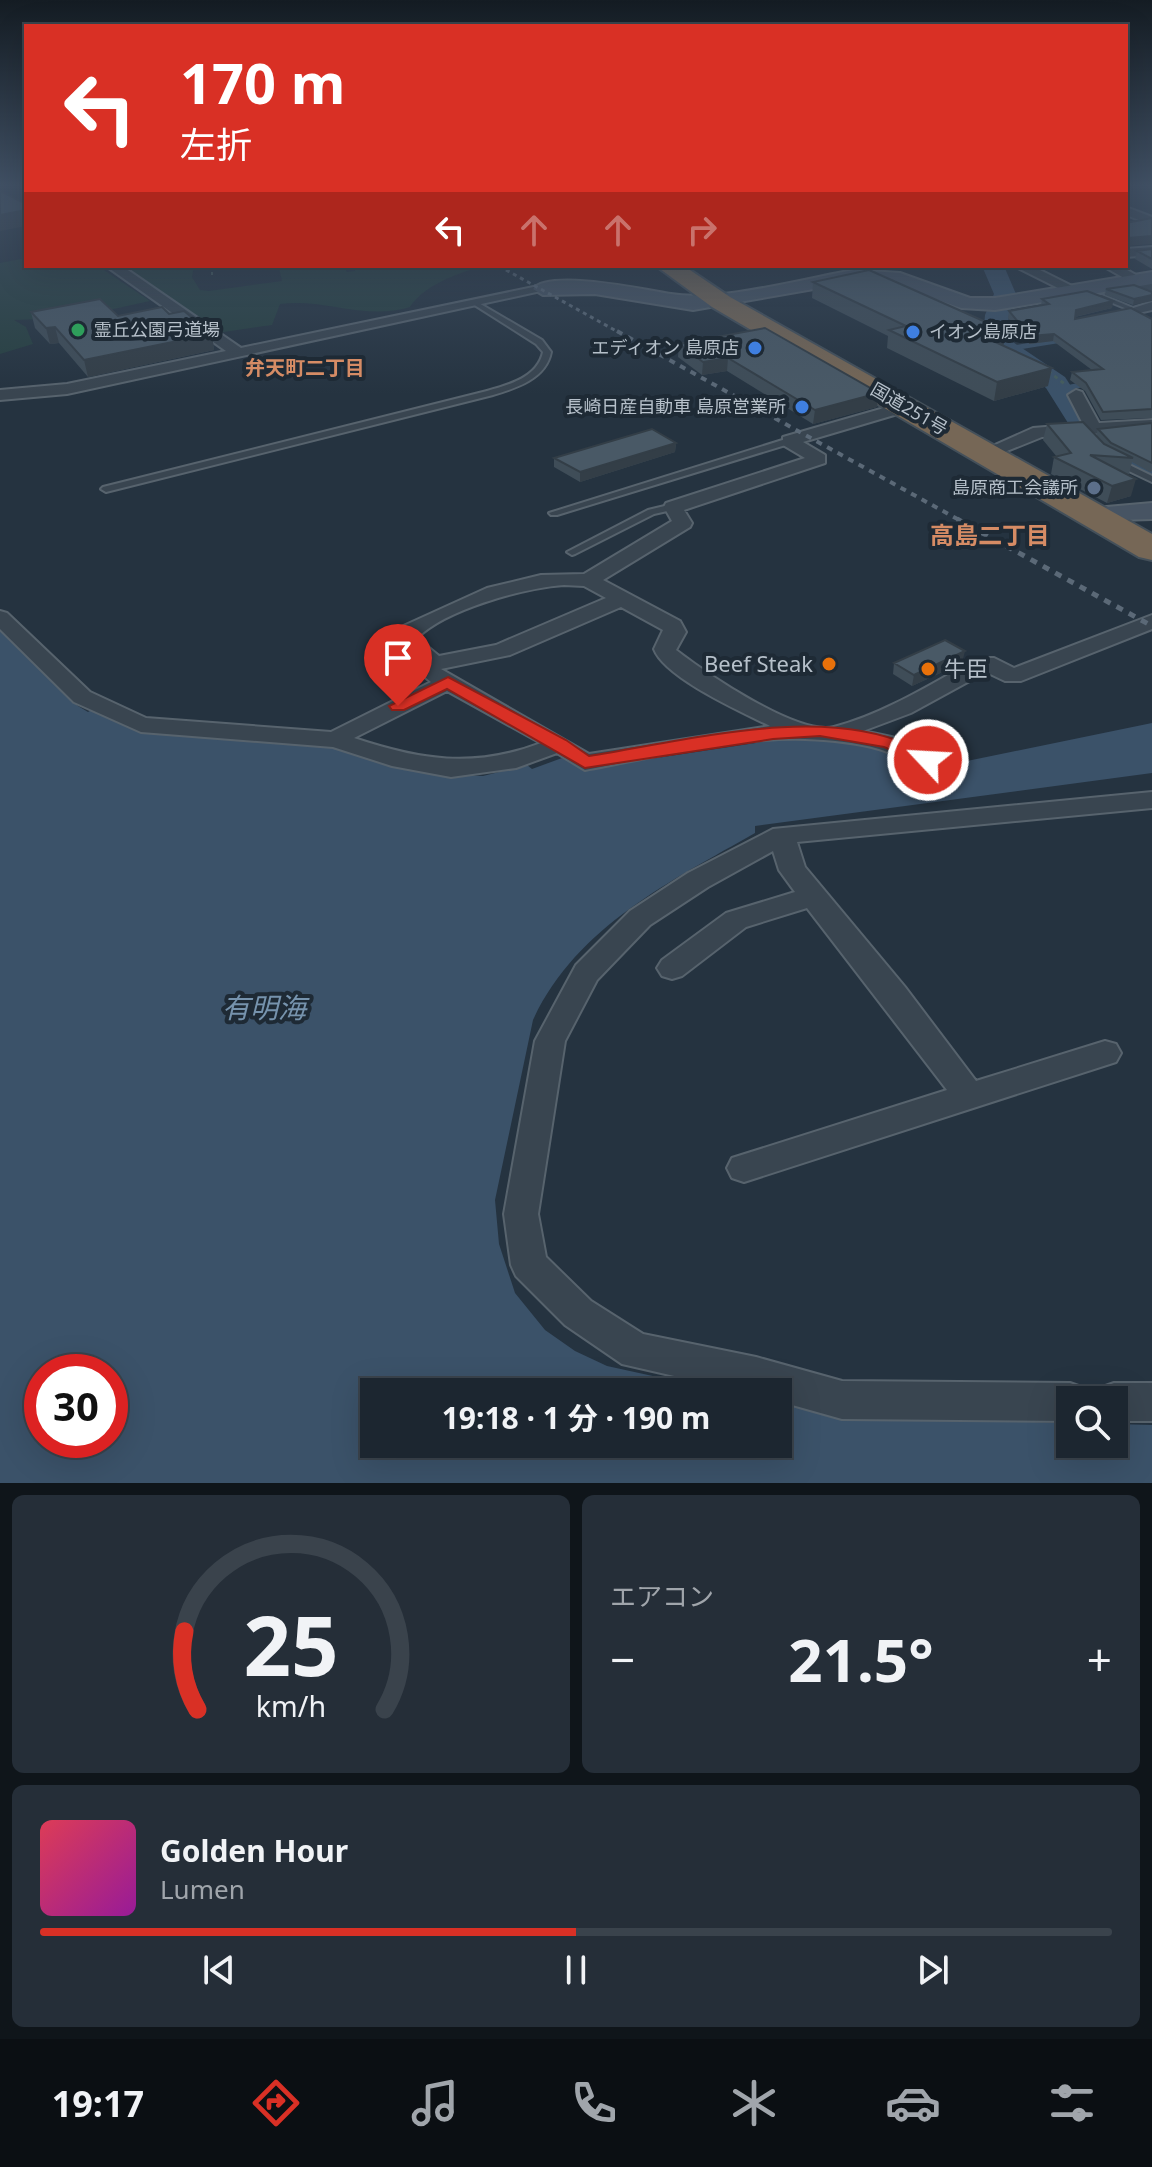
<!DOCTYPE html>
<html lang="ja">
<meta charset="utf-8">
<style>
body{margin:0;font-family:"Noto Sans","Noto Sans JP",sans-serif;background:#252e38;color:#f1f3f6;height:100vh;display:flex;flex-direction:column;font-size:30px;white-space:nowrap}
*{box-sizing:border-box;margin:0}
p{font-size:26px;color:#a0a5ab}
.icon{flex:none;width:44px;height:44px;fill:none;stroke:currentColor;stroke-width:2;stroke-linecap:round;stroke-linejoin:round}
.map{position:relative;height:1483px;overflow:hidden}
.details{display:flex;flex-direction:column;gap:12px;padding:12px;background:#0f151a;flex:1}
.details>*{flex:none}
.guide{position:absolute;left:24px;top:24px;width:1104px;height:244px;border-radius:0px;box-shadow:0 8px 32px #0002,0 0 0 2px #3a434c;background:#d93025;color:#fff;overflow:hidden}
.fabs{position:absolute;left:1056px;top:1386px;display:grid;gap:16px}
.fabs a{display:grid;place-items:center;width:72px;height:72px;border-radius:0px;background:#1c2630;box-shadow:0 8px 32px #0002,0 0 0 2px #3a434c;font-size:40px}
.speed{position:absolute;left:24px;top:1354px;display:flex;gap:16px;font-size:40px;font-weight:700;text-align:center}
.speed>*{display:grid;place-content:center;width:104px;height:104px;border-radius:50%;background:#1c2630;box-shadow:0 8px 32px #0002,0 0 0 2px #3a434c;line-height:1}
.speed .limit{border:12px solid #d22;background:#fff;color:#111}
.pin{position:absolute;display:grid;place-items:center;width:68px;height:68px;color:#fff;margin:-82px -34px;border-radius:50% 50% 50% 0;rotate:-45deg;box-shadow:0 0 8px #0007}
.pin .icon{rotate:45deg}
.me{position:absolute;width:88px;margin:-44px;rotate:295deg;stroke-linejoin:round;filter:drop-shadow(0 0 6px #0008)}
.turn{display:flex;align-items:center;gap:28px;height:168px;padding:0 24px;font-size:36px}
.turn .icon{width:104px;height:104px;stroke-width:2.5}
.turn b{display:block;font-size:56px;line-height:68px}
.lanes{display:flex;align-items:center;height:76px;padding:0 24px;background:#0003;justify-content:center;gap:40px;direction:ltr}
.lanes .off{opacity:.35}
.big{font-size:60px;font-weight:700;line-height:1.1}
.details .widget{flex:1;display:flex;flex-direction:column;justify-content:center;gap:12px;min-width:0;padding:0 28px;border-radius:12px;background:#252e38}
.details .dial{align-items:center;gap:0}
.dial svg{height:208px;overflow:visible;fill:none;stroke:#3a434c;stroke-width:7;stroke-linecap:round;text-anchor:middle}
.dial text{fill:#f1f3f6;stroke:none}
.song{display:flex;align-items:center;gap:24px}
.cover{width:96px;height:96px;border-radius:12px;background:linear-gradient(135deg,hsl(350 70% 55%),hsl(300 70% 35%))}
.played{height:8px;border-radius:4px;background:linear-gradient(90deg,#d93025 50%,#3a434c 50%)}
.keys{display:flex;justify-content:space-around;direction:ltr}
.heat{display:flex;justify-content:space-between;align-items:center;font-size:44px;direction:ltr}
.details .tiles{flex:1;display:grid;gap:12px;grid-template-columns:1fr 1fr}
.widget:last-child{grid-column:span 2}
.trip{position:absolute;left:360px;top:1378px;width:432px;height:80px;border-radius:0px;background:#1c2630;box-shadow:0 8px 32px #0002,0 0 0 2px #3a434c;font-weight:700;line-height:80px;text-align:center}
.menu{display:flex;height:128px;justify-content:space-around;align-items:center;background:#0b0f13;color:#a0a5ab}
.menu .icon{width:56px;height:56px}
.menu .on{color:#d93025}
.menu b{font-size:36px;color:#f1f3f6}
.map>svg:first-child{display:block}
.green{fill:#274041}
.water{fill:#3b5269;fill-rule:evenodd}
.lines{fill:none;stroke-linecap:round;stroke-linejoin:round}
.stream{stroke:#3b5269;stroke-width:5}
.river{fill:#3b5269;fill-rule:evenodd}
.lane-casing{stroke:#57636d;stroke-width:4}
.street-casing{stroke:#57636d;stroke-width:4}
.secondary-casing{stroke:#57636d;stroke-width:4}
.highway-casing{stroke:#44505a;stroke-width:4}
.path-far1{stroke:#455d5e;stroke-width:2;stroke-dasharray:3 3;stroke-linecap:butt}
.path{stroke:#455d5e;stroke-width:3;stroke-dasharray:4 4;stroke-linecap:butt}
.lane{fill:#394550;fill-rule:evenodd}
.street{fill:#394550;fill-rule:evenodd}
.secondary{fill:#475463;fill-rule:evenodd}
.highway{fill:#766756;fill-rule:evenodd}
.rail-far2{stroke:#5b6977;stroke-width:3;stroke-dasharray:4 4;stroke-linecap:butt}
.rail-far1{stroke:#5b6977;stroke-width:4;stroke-dasharray:6 6;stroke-linecap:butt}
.rail{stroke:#5b6977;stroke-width:5;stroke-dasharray:7 7;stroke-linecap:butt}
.wall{fill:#3f4d58}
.shaded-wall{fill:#333e47}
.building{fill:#495966;stroke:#333e47;stroke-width:2}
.route{fill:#d93025;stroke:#8d1f18;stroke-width:2}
.leisure-dot{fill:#2e9e5b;stroke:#1e2a35;stroke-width:3}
.shop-dot{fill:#3f7fe0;stroke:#1e2a35;stroke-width:3}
.service-dot{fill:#5c6f8a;stroke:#1e2a35;stroke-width:3}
.food-dot{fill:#e8710a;stroke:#1e2a35;stroke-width:3}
.labels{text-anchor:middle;stroke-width:8;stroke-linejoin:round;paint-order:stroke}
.far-poi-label{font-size:18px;fill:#b6c0ca;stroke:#1e2a35;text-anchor:end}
.far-street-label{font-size:18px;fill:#b6c0ca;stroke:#1e2a35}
.far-neighbourhood-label{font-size:20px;font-weight:bold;fill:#d68c65;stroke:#1e2a35}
.poi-label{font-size:22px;fill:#b6c0ca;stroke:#1e2a35;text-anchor:end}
.neighbourhood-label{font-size:24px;font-weight:bold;fill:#d68c65;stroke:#1e2a35}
.near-water-label{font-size:28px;font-style:italic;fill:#7693ad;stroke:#1e2a35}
</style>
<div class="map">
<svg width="1152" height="1483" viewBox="0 0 1152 1483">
<rect width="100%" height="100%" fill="#253340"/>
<path class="green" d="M26 258V266H98L150 301 73 318 14 320 26 327 33 344 0 354V263Z
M125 266H194L192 277 200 290 209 291 282 281 279 268 343 266 347 272 355 271 354 266H470L473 269C451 276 423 287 410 307 365 321 325 298 280 304L272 325 217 333 167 301Z"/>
<path class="water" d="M0 630 78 706 88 712 93 709 140 732 334 746 381 763 434 774 483 776 527 765 532 769 562 758 584 769 789 738 836 737 902 753 933 768 1152 723V773L755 826V833C671 881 576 927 533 1020L495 1200 499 1244 515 1293 545 1330 575 1351 607 1366 726 1392H374V1444H778V1403L842 1417 1070 1423V1444H1114V1424L1152 1425V1483H0ZM42 1372H110V1440H42Z"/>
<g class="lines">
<path class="stream" d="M1007 349 1062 340
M1061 389 1086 384"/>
<path class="river" d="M982 266H1004L1016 294 1009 315 1007 338 1065 377 1088 412 1120 447 1152 462V483L1100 459 1068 423 1046 388 989 348 983 338 985 315 994 294Z"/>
<g class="lane-casing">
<path id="lane" d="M1098 295H1102L1138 310 1132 311 1098 297Z
M473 302H477L542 340 551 352C546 379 516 388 493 395L106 492 101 489 103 487 487 391C509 385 538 377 543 352L536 344 473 304Z
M789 438 793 441 792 443 557 515H551L549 513Z
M1115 458 1152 476V482L1112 463V459Z
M673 504 676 505V509L654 514 575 554 572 555 567 552 648 510Z"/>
</g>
<g class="street-casing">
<path id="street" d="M1126 207 1152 217V225L1126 215Z
M1152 247V255L1126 257V249Z
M106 266H122L241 348 543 285 550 289 67 394 0 400V390L67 384 226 351Z
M1014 266H1032L1078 289 1066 292Z
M1103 266H1120L1152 284V294Z
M1152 302V310L1134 314 1127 310Z
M1076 390 1082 392 1099 423 1152 420V430L1042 437 992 457H980L977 453 1033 428 1083 424 1068 395Z
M905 402 911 404V410L803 442 825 455V463L684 510 692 523 690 527 603 580 680 621 686 632 676 650C706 673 797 736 834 727 884 714 933 683 978 658H994L1014 668 1152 615V629L1021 681H1005L986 672 911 713 863 731 896 738 937 755 940 760 937 765C917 770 897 754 879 749 855 742 830 740 805 739 732 737 657 757 585 770L557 753 516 768 451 777 392 766 333 747 141 732 74 702 0 629V611L7 613 90 692 146 718 331 732 431 682 419 672 421 663 395 640 399 628 487 588 541 575 584 574 672 521 664 507 666 503 805 458 783 445V437ZM564 585 584 586 606 598 496 645 439 656 417 638C446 609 524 588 564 585ZM621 607 663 630 654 649C665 678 742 712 770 726L589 754 441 669 510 655ZM447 691 541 743C473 769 420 760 354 738Z
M1152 792V808L797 842 805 867 905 987 976 1081 1105 1041 1116 1044 1121 1053 1116 1062 744 1182 732 1178 727 1168 732 1158 947 1090 807 908 746 927 682 976 672 979 662 976 657 968 662 960 726 913 795 892 779 870 773 851 708 887 650 925 597 980 565 1041 538 1214 546 1257 591 1301 643 1334 756 1357 842 1381 1070 1383 1084 1388 1089 1400H1070V1421L842 1419 778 1401V1392H744L622 1364 565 1325 516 1276 511 1265 504 1214 535 1041 576 965 630 911 688 873 773 829Z
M1114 1383H1152V1421H1114V1400H1095L1100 1388Z"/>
</g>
<g class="secondary-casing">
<path id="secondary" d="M854 270 900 273 970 298H995L1152 272V284L995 310 961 308 897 285 854 282 693 310 595 294 543 295 533 289C549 269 646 290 671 294 721 302 802 279 854 270Z
M1152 503V519L1084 521 1080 515 1084 509Z"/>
</g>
<g class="highway-casing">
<path id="highway" d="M656 266H684L730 297 1152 534V560L1139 557 712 307Z"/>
</g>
<path class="path-far1" d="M212 266V276"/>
<path class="path" d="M1048 371 1066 385"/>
<use href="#lane" class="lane"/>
<use href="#street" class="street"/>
<use href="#secondary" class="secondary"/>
<use href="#highway" class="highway"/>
<path class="rail-far2" d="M499 266 620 333"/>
<path class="rail-far1" d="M617 331 961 521"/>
<path class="rail" d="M957 519 1152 626"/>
</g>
<path class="wall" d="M1152 249V269L1135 259 1137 251Z
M813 282 1004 346 1048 386 994 401 887 348 888 336 812 298Z
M1106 289 1152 292 1133 305 1105 295Z
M1042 299 1113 301 1112 308 1075 317V319H1152V418L1101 420 1085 391 1070 380 1072 372 1092 370 1053 341 1029 344 1008 318 1009 311 1041 305Z
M31 312 118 316 169 314 212 334 214 350 88 377 59 343 50 344 35 328Z
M679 344 879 393 877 407 813 424 727 371 702 375 678 357Z
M1152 423V471L1150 472 1132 462 1129 474H1125L1131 496 1107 503 1051 474 1054 457H1057L1043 440 1047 424 1096 436 1098 429Z
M676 443 675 452 580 482 554 467V458Z
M894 663H962L912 686 893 674Z"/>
<path class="shaded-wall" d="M26 210V226L0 231V215Z
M1152 236V244L1126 246 1128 238Z
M1152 295V301L1133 305 1134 299Z
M1113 301 1112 308 1074 317 1076 310Z
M55 327 59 343 50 344 46 328Z
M1006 331 1003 348 982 336Z
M212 334 214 350 88 377 84 360Z
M1054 334 1053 341 1029 344 1030 336Z
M728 358 727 371 702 375 703 362Z
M1052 368 1048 386 994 401 997 382Z
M879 393 877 407 813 424 815 410Z
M676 443 675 452 580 482V472Z
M1136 479 1131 496 1107 503 1112 486Z
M965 651 962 663 912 686 914 675Z"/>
<path class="building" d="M0 191 26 204V210L0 215Z
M1152 218V236L1128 238 1126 242V223Z
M1152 249V259L1137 251Z
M869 270 1006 331 982 336 1052 368 997 382 889 330 906 326 813 282Z
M1134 285 1152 292V295L1134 299 1106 289Z
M1087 291 1113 301 1076 310 1075 319 1131 308 1152 319V409L1103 412 1086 383 1072 372 1103 369 1054 334 1030 336 1009 311 1049 304 1042 299Z
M100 299 118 316 162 307 169 314 184 311 212 334 84 360 55 327 46 328 31 312Z
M765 328 879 393 815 410 728 358 703 362 679 344Z
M1083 422 1104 444 1133 458 1090 455 1136 479 1112 486 1054 457 1071 453 1047 424Z
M1152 423V463L1111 443 1098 429Z
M652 429 676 443 580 472 554 458Z
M945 640 965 651 914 675 894 663Z"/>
<linearGradient id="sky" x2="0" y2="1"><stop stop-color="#141c23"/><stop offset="0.47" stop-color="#405064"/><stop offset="1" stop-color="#405064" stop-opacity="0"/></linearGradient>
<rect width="1152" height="394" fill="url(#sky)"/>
<path class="route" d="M448 677 566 740 589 756C685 741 820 704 911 746 920 750 931 753 937 760L928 766 884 747 820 736 773 739 585 768 447 689 404 710H392L389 706Z"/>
<circle class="leisure-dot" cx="78" cy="330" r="8"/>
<g class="shop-dot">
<circle cx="913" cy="332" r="8"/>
<circle cx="755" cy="348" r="8"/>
<circle cx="802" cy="407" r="8"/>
</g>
<circle class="service-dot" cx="1094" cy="488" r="8"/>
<g class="food-dot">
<circle cx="829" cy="664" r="8"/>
<circle cx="928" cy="669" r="8"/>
</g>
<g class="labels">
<g class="far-poi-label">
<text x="94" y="336" text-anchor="start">霊丘公園弓道場</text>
<text x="929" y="338" text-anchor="start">イオン島原店</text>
<text x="739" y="354">エディオン 島原店</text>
<text x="786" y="413">長崎日産自動車 島原営業所</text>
<text x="1078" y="494">島原商工会議所</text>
</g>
<g class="far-street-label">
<text transform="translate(909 409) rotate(30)" y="6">国道251号</text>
</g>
<g class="far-neighbourhood-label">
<text x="305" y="375">弁天町二丁目</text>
</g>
<g class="poi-label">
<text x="813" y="672">Beef Steak</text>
<text x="944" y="677" text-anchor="start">牛臣</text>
</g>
<g class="neighbourhood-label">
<text x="990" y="544">高島二丁目</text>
</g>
<g class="near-water-label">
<text x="264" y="1018">有明海</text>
</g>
</g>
</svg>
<div class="fabs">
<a><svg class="icon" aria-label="search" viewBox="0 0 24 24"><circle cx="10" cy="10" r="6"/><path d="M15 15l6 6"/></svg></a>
</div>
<div class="speed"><div class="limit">30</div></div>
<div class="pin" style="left:398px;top:706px;background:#d93025"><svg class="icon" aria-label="arrive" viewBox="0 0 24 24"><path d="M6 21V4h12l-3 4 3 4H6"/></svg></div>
<svg class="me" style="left:928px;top:760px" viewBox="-20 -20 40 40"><circle r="17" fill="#d93025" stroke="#fff" stroke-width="3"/><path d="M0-11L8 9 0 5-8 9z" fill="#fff"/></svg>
<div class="trip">19:18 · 1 分 · 190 m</div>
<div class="guide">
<div class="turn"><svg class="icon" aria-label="left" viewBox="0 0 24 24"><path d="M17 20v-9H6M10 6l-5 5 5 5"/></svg><div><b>170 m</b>左折</div></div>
<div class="lanes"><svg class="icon" aria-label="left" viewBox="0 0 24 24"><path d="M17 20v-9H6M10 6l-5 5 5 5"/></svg><svg class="icon off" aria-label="ahead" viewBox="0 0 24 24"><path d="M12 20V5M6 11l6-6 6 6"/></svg><svg class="icon off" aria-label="ahead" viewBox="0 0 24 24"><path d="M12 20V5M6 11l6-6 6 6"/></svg><svg class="icon off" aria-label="right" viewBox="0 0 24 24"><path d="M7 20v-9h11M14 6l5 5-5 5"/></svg></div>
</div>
</div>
<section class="details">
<div class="tiles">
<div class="widget dial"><svg viewBox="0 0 100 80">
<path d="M14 69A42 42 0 1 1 86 69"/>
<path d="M14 69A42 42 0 0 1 9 39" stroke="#d93025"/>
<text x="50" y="56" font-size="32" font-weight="700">25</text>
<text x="50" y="72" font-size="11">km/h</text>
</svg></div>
<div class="widget"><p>エアコン</p>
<div class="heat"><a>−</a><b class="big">21.5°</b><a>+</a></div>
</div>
<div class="widget">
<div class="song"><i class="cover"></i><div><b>Golden Hour</b><p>Lumen</p></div></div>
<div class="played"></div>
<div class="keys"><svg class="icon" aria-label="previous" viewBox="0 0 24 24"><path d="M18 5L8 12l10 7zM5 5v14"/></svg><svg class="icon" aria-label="pause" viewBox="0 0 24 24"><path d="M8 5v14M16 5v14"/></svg><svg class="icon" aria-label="next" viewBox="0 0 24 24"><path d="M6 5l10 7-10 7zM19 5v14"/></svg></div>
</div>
</div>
</section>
<nav class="menu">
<b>19:17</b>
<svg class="icon on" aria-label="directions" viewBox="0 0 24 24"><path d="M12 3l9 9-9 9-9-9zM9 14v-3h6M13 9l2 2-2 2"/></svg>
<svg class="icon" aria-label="music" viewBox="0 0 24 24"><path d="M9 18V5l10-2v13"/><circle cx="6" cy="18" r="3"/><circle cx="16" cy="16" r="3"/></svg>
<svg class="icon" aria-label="phone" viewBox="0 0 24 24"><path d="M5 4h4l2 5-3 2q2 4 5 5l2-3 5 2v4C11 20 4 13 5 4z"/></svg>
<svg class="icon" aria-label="climate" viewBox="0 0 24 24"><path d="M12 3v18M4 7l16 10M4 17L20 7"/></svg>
<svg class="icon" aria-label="car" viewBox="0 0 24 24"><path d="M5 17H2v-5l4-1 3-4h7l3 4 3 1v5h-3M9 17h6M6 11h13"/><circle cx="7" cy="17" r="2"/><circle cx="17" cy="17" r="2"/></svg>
<svg class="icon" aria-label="filters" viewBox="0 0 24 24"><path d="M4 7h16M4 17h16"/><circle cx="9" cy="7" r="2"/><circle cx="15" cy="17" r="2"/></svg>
</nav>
